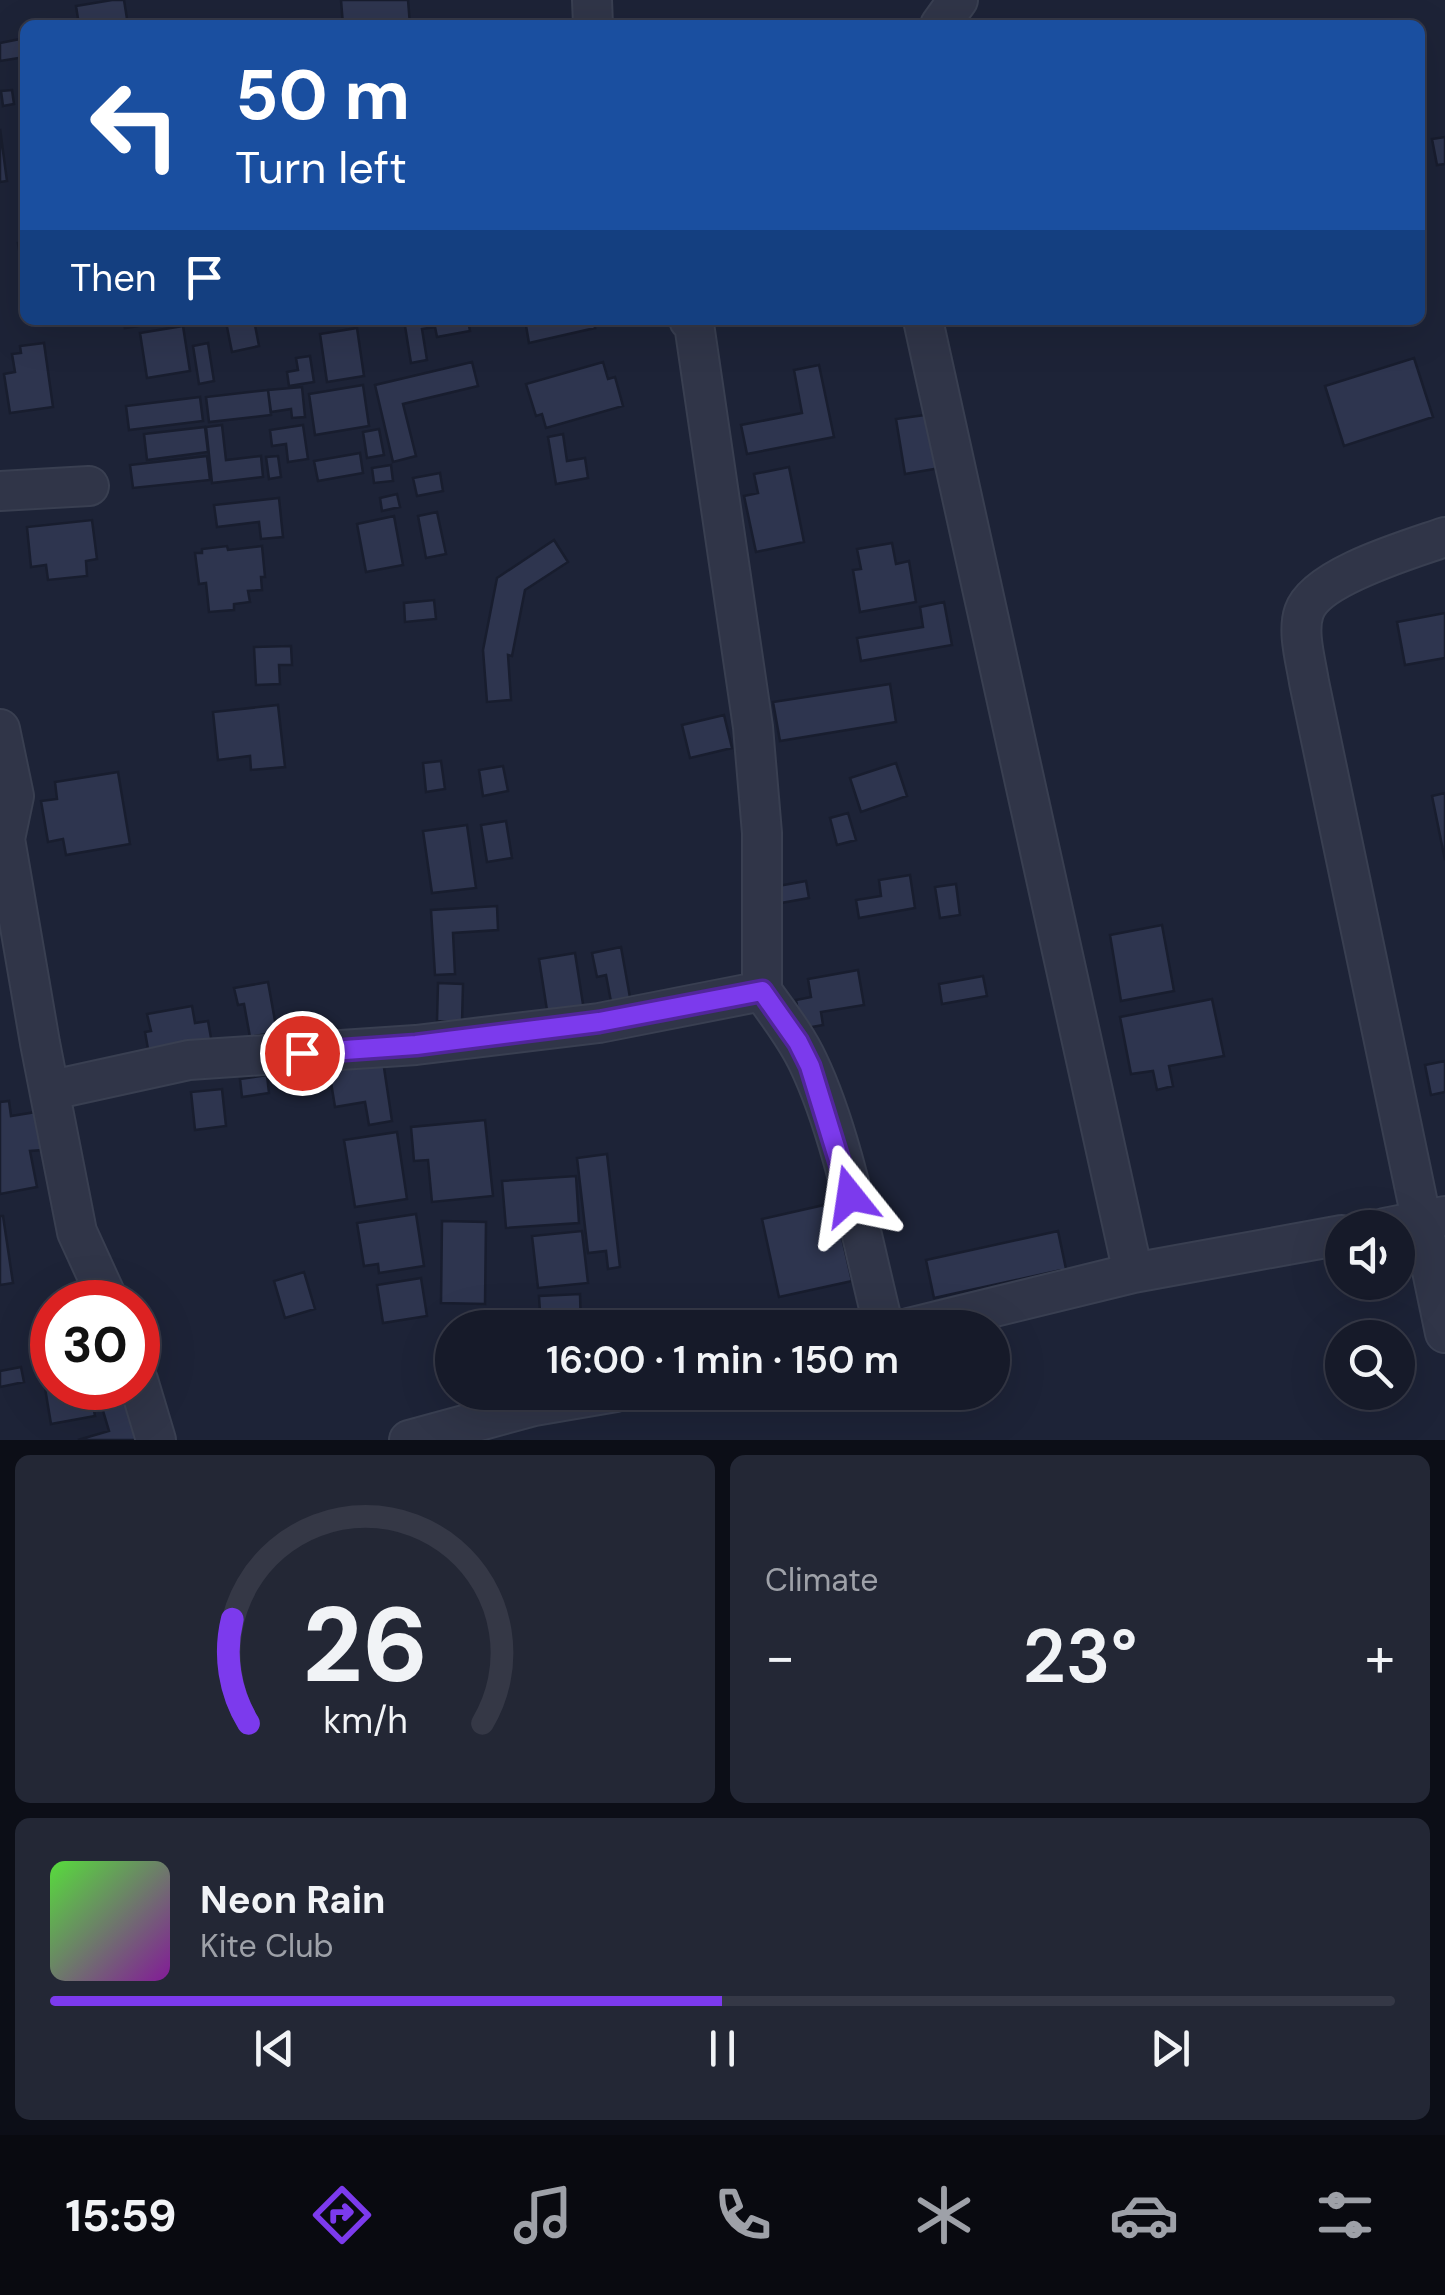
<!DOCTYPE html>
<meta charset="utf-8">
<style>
body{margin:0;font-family:"DM Sans",sans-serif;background:#232735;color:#f1f3f6;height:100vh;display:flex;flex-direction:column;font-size:38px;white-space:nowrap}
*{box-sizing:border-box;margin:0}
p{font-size:32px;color:#9ea1a8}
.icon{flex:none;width:55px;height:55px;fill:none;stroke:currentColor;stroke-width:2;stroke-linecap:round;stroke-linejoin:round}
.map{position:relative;height:1440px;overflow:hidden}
.drawer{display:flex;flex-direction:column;gap:15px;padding:15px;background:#0c0e17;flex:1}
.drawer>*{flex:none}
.banner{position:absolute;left:20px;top:20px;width:1405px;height:305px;border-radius:15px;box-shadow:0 10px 40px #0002,0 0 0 2px #353846;background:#1a4fa0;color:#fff;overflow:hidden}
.fabs{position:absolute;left:1325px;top:1210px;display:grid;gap:20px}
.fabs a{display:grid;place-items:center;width:90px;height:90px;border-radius:50%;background:#161a29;box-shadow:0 10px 40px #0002,0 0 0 2px #353846;font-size:50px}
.speed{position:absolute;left:30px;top:1280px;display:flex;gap:20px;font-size:50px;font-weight:700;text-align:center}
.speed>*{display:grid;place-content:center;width:130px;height:130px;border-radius:50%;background:#161a29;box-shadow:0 10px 40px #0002,0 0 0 2px #353846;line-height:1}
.speed .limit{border:15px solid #d22;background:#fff;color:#111}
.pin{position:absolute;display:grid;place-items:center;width:85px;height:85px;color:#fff;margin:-42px;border:5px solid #fff;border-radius:50%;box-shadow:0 2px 10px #0007}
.me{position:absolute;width:110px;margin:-55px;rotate:345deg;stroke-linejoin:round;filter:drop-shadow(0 0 8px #0008)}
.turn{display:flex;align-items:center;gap:35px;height:210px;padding:0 50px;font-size:45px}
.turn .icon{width:130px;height:130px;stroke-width:2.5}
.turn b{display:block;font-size:70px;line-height:85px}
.then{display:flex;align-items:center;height:95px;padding:0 50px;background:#0003;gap:20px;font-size:38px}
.big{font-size:75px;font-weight:600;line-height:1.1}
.drawer .widget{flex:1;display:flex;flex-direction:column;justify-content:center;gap:15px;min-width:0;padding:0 35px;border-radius:15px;background:#232735}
.drawer .dial{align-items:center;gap:0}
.dial svg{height:260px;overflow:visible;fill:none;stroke:#353846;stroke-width:7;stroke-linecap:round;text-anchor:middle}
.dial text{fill:#f1f3f6;stroke:none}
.song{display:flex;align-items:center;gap:30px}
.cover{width:120px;height:120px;border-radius:15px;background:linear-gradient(135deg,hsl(110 70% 55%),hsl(290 70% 35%))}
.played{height:10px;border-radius:5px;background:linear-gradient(90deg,#7c3aed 50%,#353846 50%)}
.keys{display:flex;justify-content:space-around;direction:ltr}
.heat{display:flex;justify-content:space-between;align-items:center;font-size:55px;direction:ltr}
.drawer .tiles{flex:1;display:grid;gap:15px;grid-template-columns:1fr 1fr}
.widget:last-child{grid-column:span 2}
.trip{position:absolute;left:435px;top:1310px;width:575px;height:100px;border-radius:50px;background:#161a29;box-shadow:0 10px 40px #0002,0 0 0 2px #353846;font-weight:600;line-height:100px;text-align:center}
.dock{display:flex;height:160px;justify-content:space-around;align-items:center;background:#090a10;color:#9ea1a8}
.dock .icon{width:70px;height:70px}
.dock .current{color:#7c3aed}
.dock b{font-size:45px;color:#f1f3f6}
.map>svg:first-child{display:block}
.building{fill:#2e354f;stroke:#181d2e;stroke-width:2.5}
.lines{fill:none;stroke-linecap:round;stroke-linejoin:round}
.minor-casing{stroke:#393f51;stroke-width:42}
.minor{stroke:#303548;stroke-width:38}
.route-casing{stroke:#51269a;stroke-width:25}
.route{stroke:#7c3aed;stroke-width:18}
</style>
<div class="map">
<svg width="1445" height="1440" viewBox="0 0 1445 1440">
<rect width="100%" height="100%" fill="#1d2337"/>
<path class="building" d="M112 0H124L128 25H77H79L76 6Z
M341 0H408L410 25H343Z
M25 38V57L0 61V43Z
M12 90 14 104 3 106 1 91Z
M0 129 7 181 0 182Z
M1445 137V164L1437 165 1432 139Z
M25 242V262H21L18 243Z
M124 320H176L125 328Z
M254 320 259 346 232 352 226 322Z
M404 320H468L470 331 437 337 435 327 422 329 427 360 411 363Z
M525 320H593L595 328 529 343Z
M183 326 190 371 147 378 140 333Z
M357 328 364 376 327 382 320 334Z
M44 343 53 407 10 413 4 374 15 372 12 354 21 353 20 346Z
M208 343 214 381 199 384 193 346Z
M310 356 314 382 289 386 287 372 298 370 296 358Z
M1414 358 1433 417 1344 446 1325 386Z
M472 362 478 386 403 404 416 456 393 462 375 385Z
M603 362 608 379 615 377 623 406 546 428 542 414 536 416 526 384Z
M819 365 834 437 747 454 741 425 802 413 794 370Z
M363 385 369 426 315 435 309 394Z
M302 387 305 417 292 418 291 409 271 412 268 390Z
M268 390 271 415 209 422 206 397Z
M200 397 203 421 129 430 126 406Z
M932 414 940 468 905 474 896 419Z
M222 425 226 460 261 456 263 477 212 483 206 427Z
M303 425 308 459 288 462 286 444 272 446 270 430Z
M205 427 208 452 147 460 144 434Z
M379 429 384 455 367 458 363 432Z
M563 434 567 461 585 458 588 478 556 484 548 437Z
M360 453 363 473 318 481 314 461Z
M207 456 210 480 133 488 130 465Z
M278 456 281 477 269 479 266 457Z
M391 465 393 481 374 483 372 468Z
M789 467 804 542 756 552 744 496 758 493 754 474Z
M440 473 443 491 417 496 413 478Z
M397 494 400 507 382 511 380 498Z
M279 498 283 537 261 539 259 522 217 527 214 505Z
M437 512 446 554 426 558 418 516Z
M394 516 403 565 366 572 357 524Z
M92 520 97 559 86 561 87 576 48 580 46 565 31 567 27 527Z
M554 540 568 562 525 590 512 656 508 655 511 700 487 702 483 650 497 578Z
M892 543 896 564 909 561 916 602 860 612 853 570 861 569 857 549Z
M227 546 228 550 262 546 265 577H261L262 590 248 591 250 602 234 604V610L209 612 206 583 199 584 195 553H202V549Z
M434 600 436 619 405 622 404 603Z
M944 602 952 645 861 661 857 638 923 627 920 607Z
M1445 613V658L1405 665 1397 622Z
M291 646 292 665H279L280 684 256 685 254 647Z
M890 684 896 722 780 741 773 702Z
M278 705 285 767 251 770 250 756 218 760 213 712Z
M724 715 732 748 690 758 682 725Z
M441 761 445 789 426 792 423 763Z
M896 763 907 796 861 812 850 778Z
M503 766 508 791 483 796 479 770Z
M118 772 130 844 66 855 63 839 48 842 41 801 57 799 55 782Z
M1445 793V860L1432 796Z
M848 813 856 840 837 845 830 818Z
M506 821 512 858 487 862 481 825Z
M467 825 476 888 432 893 423 831Z
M910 875 915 908 859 918 856 900 881 896 879 880Z
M806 881 809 898 781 903 778 886Z
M956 884 960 915 940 918 935 887Z
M497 906 498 930 453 933 455 974 435 975 431 910Z
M1162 925 1174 991 1121 1001 1110 935Z
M621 947 631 1003 612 1007 606 975 597 977 592 953Z
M575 953 585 1017 549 1023 539 959Z
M858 970 864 1005 821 1012 823 1025 801 1029 796 1000 811 997 808 979Z
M983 976 987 996 942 1004 939 984Z
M268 982 277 1032 250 1037 244 1004 238 1005 234 988Z
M438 983 463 984 462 1023 437 1021Z
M1212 999 1224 1056 1169 1066 1173 1086 1157 1090 1153 1071 1131 1074 1120 1017Z
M192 1006 195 1023 208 1021 214 1055 151 1066 145 1032 151 1031 147 1014Z
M383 1061 392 1121 369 1125 365 1102 335 1107 329 1070Z
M1445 1061V1092L1431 1095 1425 1065Z
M267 1075 269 1093 242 1097 240 1079Z
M222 1089 226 1126 195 1130 191 1092Z
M9 1101 11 1116 36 1112 43 1150 30 1151 37 1187 0 1194V1102Z
M485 1120 493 1196 432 1202 428 1160 414 1161 411 1127Z
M397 1132 407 1199 355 1207 344 1140Z
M607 1154 620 1267 608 1269 606 1251 588 1253 577 1158Z
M576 1176 579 1223 506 1228 502 1181Z
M824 1205 840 1229 852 1281 779 1297 762 1219Z
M416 1214 424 1266 379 1273 378 1264 364 1266 357 1223Z
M0 1216H3L13 1283 0 1285Z
M442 1221 486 1222 485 1304 441 1303Z
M582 1231 588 1283 538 1288 532 1236Z
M1058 1231 1066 1269 934 1298 926 1260Z
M304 1272 315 1309 285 1318 274 1281Z
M421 1278 427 1316 383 1323 377 1285Z
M580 1294 581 1328H541L539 1296Z
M21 1367 24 1382 0 1387V1371Z
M52 1368V1388H90L95 1416 51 1424 42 1370Z
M133 1395 146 1440H78L109 1431 101 1404Z"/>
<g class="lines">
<g class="minor-casing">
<path id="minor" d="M592 0 593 25
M940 25 958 0
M689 320 694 324 753 727 762 833V991
M923 320 1133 1273
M0 491 89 486
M1445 537C1411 549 1316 576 1304 612 1297 632 1306 662 1309 682L1445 1333
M0 729 14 796 5 839 40 1043 77 1232 109 1302
M52 1090 189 1060 416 1045 599 1023 762 991C778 1014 796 1036 808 1062 844 1137 863 1246 884 1328
M1384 1228 1445 1216
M909 1328 1133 1273 1342 1235
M138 1380 156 1440
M409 1440 534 1406 616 1392"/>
</g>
<use href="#minor" class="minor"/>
</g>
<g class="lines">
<g class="route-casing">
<path id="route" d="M302 1053 416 1045 599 1022 762 991 798 1042 810 1066 850 1196"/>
</g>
<use href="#route" class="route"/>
</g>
</svg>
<div class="fabs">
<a><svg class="icon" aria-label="sound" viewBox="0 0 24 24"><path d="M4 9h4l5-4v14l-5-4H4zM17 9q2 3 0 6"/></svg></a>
<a><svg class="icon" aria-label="search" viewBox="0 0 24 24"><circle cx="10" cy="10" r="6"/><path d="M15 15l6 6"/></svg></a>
</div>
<div class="speed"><div class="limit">30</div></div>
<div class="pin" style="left:302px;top:1053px;background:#d93025"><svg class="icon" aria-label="arrive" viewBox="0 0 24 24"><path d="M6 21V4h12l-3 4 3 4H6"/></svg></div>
<svg class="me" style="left:850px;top:1196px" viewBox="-20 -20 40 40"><path d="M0-17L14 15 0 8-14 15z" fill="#7c3aed" stroke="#fff" stroke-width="4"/></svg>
<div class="trip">16:00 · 1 min · 150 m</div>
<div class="banner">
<div class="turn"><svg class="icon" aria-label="left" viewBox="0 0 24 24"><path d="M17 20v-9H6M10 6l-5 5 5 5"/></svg><div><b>50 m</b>Turn left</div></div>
<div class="then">Then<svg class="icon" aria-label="arrive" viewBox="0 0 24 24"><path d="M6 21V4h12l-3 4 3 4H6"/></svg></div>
</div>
</div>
<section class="drawer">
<div class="tiles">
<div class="widget dial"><svg viewBox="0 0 100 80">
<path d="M14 69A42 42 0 1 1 86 69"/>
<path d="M14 69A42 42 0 0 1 9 37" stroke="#7c3aed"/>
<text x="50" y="56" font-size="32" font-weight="700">26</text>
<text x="50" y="72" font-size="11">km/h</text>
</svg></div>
<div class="widget"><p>Climate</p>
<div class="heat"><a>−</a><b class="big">23°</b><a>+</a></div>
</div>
<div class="widget">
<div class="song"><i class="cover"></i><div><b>Neon Rain</b><p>Kite Club</p></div></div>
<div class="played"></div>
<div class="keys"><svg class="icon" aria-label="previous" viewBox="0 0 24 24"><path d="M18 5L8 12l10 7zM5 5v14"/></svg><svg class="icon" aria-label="pause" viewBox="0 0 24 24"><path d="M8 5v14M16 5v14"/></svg><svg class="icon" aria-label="next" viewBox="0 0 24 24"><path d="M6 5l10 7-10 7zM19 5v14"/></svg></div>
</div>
</div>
</section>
<nav class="dock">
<b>15:59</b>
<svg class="icon current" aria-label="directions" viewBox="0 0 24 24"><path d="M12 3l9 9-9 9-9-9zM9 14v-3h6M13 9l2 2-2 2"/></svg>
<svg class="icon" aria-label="music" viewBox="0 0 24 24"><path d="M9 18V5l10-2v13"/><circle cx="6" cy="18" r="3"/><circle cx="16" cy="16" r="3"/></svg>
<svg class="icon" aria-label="phone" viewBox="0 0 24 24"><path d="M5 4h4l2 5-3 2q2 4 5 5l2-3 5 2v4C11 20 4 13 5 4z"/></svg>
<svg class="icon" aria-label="climate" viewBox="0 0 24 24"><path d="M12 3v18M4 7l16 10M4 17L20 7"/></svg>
<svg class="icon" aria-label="car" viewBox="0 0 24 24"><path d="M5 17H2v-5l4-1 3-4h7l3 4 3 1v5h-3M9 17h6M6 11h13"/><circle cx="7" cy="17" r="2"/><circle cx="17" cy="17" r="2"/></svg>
<svg class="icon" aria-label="filters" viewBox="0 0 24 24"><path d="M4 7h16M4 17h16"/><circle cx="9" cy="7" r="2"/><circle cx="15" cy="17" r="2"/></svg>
</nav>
